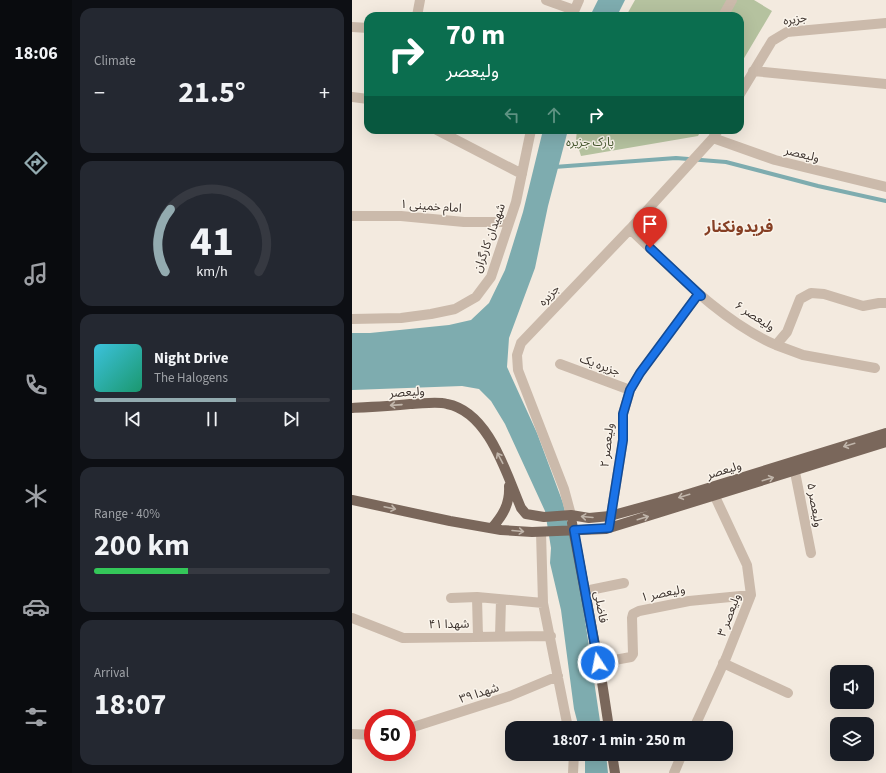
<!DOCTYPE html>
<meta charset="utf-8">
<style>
body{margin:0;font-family:"Source Sans 3","Noto Sans Arabic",sans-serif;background:#242831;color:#f1f3f6;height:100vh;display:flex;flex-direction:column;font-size:15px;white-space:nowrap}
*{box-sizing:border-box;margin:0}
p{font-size:13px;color:#9ea1a6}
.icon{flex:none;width:22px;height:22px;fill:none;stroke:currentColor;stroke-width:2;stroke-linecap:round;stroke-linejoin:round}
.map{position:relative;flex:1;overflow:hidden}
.details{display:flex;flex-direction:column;gap:8px;padding:8px;background:#0d0f14;width:280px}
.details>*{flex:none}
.hud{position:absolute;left:12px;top:12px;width:380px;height:122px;border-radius:12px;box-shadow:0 4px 16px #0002;background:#0b6e4f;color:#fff;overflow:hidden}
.tools{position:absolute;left:478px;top:665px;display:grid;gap:8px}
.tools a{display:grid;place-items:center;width:44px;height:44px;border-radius:8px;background:#171b24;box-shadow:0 4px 16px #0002;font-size:20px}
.speed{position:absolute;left:12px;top:709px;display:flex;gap:8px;font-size:20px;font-weight:700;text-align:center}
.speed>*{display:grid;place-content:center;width:52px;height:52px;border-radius:50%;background:#171b24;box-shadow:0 4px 16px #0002;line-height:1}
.speed .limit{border:6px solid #d22;background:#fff;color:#111}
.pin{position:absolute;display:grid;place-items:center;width:34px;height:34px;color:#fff;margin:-41px -17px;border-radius:50% 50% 50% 0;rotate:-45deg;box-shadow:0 0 4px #0007}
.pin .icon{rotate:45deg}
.me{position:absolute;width:44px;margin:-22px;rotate:349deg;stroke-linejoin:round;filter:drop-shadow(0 0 3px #0008)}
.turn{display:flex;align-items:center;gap:14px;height:84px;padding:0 16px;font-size:18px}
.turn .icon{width:52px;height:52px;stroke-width:2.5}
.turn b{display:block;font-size:28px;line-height:34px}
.lanes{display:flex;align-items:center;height:38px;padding:0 16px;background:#0003;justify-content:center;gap:20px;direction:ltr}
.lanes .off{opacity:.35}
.big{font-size:30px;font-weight:700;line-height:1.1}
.details .tile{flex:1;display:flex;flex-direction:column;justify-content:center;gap:6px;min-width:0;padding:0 14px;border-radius:12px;background:#242831}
.details .dial{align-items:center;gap:0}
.dial svg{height:104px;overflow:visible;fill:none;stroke:#363941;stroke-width:7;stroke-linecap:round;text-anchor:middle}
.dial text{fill:#f1f3f6;stroke:none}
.song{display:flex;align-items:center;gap:12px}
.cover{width:48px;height:48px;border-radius:6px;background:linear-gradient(135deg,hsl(190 70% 55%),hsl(160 70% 35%))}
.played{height:4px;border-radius:2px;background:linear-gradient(90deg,#93abb0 60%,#363941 60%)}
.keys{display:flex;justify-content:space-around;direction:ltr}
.heat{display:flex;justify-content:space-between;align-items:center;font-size:22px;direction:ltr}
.charge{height:6px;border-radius:3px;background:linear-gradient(90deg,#34c759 40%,#363941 0)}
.trip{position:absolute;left:153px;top:721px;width:228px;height:40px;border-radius:12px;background:#171b24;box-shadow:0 4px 16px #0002;font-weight:700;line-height:40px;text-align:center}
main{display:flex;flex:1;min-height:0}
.menu{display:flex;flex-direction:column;width:72px;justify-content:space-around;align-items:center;background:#090b0e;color:#9ea1a6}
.menu .icon{width:28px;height:28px}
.menu .current{color:#93abb0}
.menu b{font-size:18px;color:#f1f3f6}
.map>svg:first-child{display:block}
.green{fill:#b5c29f}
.water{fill:#7eacaf}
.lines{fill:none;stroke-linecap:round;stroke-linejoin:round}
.stream{stroke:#7eacaf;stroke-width:4}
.minor{stroke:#cbbaab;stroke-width:10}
.major{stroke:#7a675b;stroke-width:10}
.oneway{stroke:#c0b5aa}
.route-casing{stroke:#114b97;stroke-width:10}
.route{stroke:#1a73e8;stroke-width:7}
.labels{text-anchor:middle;stroke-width:3;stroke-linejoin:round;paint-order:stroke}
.street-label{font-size:12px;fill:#392f2a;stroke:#faf4eb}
.park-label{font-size:12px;fill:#46572e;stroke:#faf4eb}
.district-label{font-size:16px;font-weight:bold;fill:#863f24;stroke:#faf4eb}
</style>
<main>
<nav class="menu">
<b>18:06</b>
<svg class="icon current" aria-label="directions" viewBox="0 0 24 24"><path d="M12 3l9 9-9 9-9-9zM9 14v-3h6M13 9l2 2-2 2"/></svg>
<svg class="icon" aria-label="music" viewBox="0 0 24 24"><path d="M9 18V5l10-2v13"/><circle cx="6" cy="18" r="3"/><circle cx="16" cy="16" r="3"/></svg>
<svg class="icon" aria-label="phone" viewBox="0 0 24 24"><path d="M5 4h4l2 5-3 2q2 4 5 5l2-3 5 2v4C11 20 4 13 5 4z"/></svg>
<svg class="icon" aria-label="climate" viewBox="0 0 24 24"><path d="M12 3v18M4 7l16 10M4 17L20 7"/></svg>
<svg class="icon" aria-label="car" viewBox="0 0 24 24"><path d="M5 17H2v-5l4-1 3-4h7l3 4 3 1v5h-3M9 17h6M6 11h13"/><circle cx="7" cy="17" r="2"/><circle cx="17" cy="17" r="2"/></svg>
<svg class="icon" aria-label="filters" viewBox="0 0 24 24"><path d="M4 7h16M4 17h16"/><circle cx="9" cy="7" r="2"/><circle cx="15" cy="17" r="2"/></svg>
</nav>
<section class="details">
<div class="tile"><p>Climate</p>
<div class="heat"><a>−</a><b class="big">21.5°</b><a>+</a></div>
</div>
<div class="tile dial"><svg viewBox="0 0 100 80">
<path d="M14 69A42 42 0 1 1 86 69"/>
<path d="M14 69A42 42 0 0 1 18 21" stroke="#93abb0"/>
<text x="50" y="56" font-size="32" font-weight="700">41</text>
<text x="50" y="72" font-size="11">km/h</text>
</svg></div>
<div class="tile">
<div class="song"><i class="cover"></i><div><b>Night Drive</b><p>The Halogens</p></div></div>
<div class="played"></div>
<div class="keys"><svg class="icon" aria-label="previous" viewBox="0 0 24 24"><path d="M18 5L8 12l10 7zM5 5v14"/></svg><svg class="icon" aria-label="pause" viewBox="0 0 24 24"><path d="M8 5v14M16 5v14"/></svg><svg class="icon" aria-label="next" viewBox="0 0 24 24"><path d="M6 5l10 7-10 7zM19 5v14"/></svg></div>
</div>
<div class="tile"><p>Range · 40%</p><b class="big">200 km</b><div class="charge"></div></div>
<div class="tile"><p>Arrival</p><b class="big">18:07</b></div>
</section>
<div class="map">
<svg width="534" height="773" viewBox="0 0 534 773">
<rect width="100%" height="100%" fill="#f3eadf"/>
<path class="green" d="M283 0H402L420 11 388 65V16H274Z
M225 130H349L346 136 229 156 224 140Z"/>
<path class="water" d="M246 0H273L265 16H238Z
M191 130H216L196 206 183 268 157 338 155 367 185 433 211 503 223 552 249 728H227L222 709 209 610 198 563 199 548 193 511 153 424 139 401 127 389 110 386 0 390V333H18L97 325 119 320 137 303 153 270 171 212Z
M233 754H254L256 773H233Z"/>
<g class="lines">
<path class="stream" d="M202 167 324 158 374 162 466 186 534 201"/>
<path class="minor" d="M194 0 222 10
M65 16 68 0
M220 16 227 0
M371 16 380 0
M0 27 16 28
M401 71 534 84
M388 94 420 41 435 32 534 23
M0 97 16 99
M85 130 170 174
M361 138 423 160 534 187
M0 216H49L112 222H157
M278 229C322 270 368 321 424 345L435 332 448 299 459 293 472 294 511 306 527 303H534
M0 319 49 318 79 314 103 309 124 297 139 277 164 202 179 130
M424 345 451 355 523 368
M208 364 278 390
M441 462 459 553
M219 515 212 489 166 370 165 355 169 343 278 229 361 138 366 130
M257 528 271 440V414L278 390 288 373 345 296H349
M189 532 191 603 216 728
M233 591 272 583
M125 597 191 603
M99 598 125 597 126 637
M0 618 51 638 199 636
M148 636 149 600
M246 663 279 657 281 654 280 618 281 614 287 611 337 601 399 595
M371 663 436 693
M342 728 374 658 399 595 395 565 359 488
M55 729 158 696 206 676
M0 734 21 735
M221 773 222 754
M322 773 330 754"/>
<path class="major" d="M0 408C19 407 39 406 58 404 70 404 84 401 95 404 137 412 154 473 169 508L174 514 192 517 219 515 237 518 258 516 327 497 534 433
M0 500 98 521 149 530 180 532 254 529 534 442
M220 523 250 682 257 728
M140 528C151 515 158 504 157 486
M260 754 263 773"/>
</g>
<defs><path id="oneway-shaft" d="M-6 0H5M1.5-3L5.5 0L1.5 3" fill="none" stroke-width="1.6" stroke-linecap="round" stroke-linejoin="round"/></defs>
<g class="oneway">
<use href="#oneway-shaft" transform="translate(44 405) rotate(176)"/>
<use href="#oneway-shaft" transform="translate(497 445) rotate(163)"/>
<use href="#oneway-shaft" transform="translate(148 458) rotate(-118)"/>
<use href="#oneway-shaft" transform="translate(416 479) rotate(-17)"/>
<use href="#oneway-shaft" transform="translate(332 496) rotate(163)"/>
<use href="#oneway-shaft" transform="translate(38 508) rotate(12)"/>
<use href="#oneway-shaft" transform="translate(235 517) rotate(-175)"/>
<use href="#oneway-shaft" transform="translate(291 518) rotate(-17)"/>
<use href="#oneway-shaft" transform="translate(166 531) rotate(5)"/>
</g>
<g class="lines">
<g class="route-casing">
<path id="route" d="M246 663 222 530 257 528 271 440V414L278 390 288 373 345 296H349L298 248"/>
</g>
<use href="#route" class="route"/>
</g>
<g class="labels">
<g class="street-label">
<text transform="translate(443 19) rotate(-9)" y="4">جزیره</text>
<text transform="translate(450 154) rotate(14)" y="4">ولیعصر</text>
<text transform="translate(79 206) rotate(4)" y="4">امام خمینی ۱</text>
<text transform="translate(137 238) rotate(-70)" y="4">شهیدان کارگران</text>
<text transform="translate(197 295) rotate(-46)" y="4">جزیره</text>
<text transform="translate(403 316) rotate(33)" y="4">ولیعصر ۶</text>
<text transform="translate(248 365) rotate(20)" y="4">جزیره یک</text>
<text transform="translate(55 392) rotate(-3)" y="4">ولیعصر</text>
<text transform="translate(255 445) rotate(-83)" y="4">ولیعصر ۲</text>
<text transform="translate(372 470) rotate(-17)" y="4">ولیعصر</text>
<text transform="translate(463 505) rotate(80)" y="4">ولیعصر ۵</text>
<text transform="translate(311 593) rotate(-11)" y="4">ولیعصر ۱</text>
<text transform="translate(249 607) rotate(80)" y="4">فاضلی</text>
<text transform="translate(377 615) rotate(-69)" y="4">ولیعصر ۳</text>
<text transform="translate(97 624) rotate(-1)" y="4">شهدا ۴۱</text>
<text transform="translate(127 693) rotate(-18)" y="4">شهدا ۳۹</text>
</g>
<g class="park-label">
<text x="238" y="146">پارک جزیره</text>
</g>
<g class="district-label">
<text x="387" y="232">فریدونکنار</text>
</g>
</g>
</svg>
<div class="tools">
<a><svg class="icon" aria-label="sound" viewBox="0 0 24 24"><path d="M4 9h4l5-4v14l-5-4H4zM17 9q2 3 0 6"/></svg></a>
<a><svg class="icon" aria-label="layers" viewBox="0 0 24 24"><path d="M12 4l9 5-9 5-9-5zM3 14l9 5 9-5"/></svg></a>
</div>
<div class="speed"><div class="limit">50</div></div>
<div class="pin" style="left:298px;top:248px;background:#d93025"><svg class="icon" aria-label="arrive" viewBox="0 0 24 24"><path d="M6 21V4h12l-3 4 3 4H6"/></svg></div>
<svg class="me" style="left:246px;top:663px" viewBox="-20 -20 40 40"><circle r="17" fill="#1a73e8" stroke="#fff" stroke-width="3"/><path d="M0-11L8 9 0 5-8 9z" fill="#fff"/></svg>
<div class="trip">18:07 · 1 min · 250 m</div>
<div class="hud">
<div class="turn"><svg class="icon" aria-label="right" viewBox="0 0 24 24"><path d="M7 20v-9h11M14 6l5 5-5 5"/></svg><div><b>70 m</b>ولیعصر</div></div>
<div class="lanes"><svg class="icon off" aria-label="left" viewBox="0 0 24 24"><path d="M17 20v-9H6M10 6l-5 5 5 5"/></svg><svg class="icon off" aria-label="ahead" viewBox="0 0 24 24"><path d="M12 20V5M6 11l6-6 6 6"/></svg><svg class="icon" aria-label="right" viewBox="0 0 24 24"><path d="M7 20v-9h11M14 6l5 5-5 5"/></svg></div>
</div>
</div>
</main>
